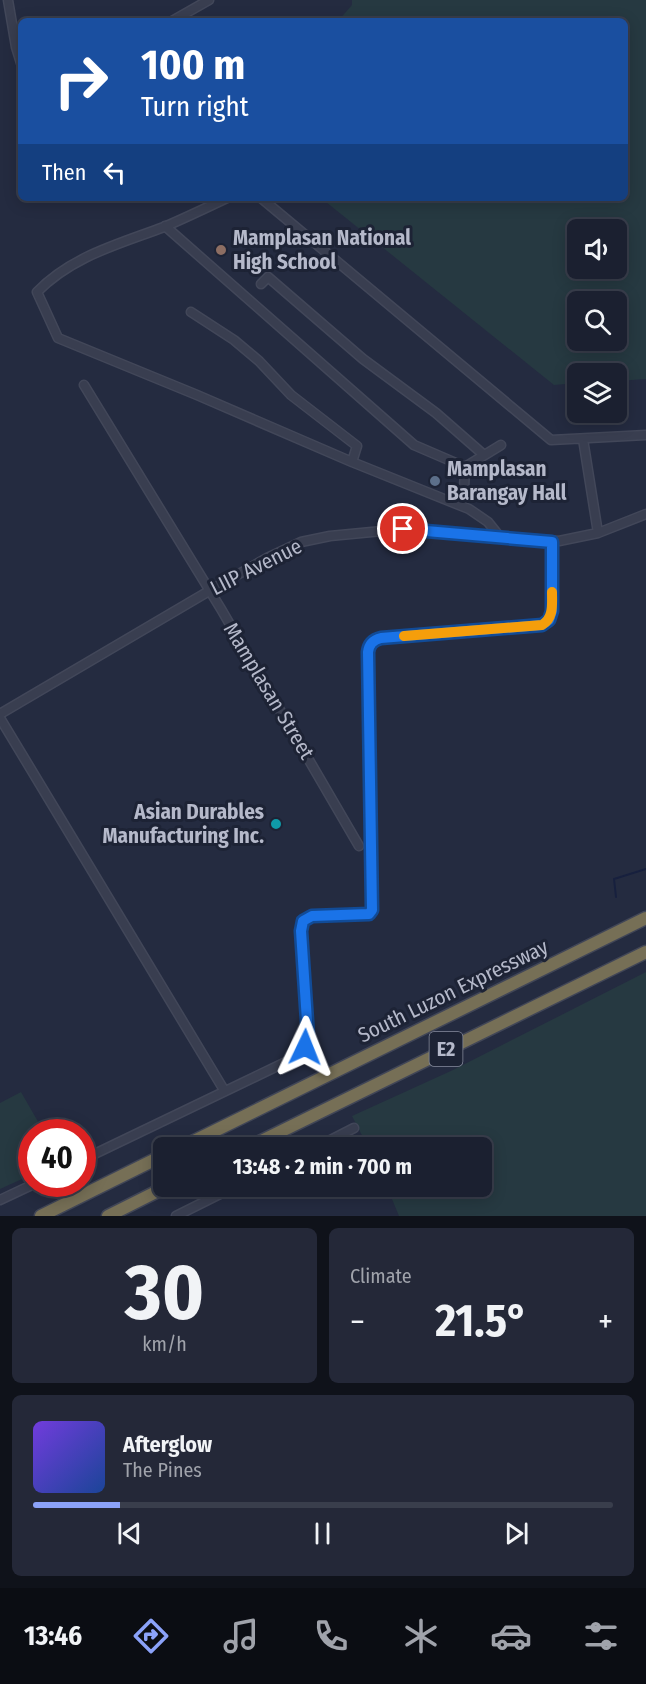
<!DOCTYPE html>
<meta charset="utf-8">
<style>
body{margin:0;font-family:"Fira Sans Condensed",sans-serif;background:#242838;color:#f1f3f6;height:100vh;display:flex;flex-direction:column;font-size:22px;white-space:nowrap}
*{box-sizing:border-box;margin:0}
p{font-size:20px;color:#a0a3ab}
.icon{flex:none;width:33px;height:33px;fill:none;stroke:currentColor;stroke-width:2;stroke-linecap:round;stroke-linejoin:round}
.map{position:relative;height:1216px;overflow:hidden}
.details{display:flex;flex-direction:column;gap:12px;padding:12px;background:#0f121a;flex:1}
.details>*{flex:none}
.guide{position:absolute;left:18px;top:18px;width:610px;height:183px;border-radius:9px;box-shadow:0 3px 15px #0003,0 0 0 2px #393e4c;background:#1a4fa0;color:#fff;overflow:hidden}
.fabs{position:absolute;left:567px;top:219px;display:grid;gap:12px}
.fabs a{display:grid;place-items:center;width:60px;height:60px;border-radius:9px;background:#1b2030;box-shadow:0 3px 15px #0003,0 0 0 2px #393e4c;font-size:30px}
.speed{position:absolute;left:18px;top:1119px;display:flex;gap:12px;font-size:30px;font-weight:700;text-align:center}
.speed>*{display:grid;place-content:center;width:78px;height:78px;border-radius:50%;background:#1b2030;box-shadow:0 3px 15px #0003,0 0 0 2px #393e4c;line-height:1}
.speed .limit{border:9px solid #d22;background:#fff;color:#111}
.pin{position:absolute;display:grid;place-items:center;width:51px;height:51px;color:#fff;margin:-26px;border:3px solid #fff;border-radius:50%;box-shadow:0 2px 6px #0007}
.me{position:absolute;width:66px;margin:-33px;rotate:2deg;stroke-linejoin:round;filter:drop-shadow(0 0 4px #0008)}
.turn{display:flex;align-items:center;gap:21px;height:126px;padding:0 24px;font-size:27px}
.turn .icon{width:78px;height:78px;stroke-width:2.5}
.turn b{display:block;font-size:42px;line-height:51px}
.then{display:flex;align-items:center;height:57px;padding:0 24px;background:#0003;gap:12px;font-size:22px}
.big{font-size:45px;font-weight:700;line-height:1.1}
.details .card{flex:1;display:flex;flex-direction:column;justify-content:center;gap:9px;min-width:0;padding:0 21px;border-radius:9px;background:#242838}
.details .dial{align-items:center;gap:0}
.dial b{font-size:78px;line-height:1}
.song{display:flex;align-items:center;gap:18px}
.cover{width:72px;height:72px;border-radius:9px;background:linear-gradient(135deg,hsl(260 70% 55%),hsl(220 70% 35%))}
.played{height:6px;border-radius:3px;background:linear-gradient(90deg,#8ba2f9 15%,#393e4c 15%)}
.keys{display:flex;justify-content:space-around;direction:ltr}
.heat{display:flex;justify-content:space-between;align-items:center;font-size:33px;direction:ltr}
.details .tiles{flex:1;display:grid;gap:12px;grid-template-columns:1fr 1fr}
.card:last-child{grid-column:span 2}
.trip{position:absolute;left:153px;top:1137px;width:339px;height:60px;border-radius:9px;background:#1b2030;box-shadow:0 3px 15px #0003,0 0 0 2px #393e4c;font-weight:700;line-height:60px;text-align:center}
.menu{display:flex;height:96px;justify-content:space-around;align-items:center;background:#0b0d13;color:#a0a3ab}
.menu .icon{width:42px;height:42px}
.menu .active{color:#8ba2f9}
.menu b{font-size:27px;color:#f1f3f6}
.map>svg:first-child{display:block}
.green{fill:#263941;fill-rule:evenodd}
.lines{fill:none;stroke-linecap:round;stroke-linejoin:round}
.stream{stroke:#17203e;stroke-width:2}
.minor-casing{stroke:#424759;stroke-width:11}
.highway-casing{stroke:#414657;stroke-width:15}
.minor{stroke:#393e50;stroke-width:8}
.highway{stroke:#766f56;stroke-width:12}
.route-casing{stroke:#114b97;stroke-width:15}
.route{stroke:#1a73e8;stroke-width:10}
.slow{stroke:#f59e0b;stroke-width:10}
.education-dot{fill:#8d6e63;stroke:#1d2335;stroke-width:2}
.service-dot{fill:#5c6f8a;stroke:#1d2335;stroke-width:2}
.culture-dot{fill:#0f9aa8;stroke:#1d2335;stroke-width:2}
.labels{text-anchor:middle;stroke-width:6;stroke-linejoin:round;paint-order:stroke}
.shield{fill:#1d2335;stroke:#878c9d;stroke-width:1.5}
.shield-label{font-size:20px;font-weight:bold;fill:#b5b9ca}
.poi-label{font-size:21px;font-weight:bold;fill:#b5b9ca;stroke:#1d2335;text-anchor:start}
.street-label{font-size:21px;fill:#b5b9ca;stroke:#1d2335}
</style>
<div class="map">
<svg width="646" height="1216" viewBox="0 0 646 1216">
<rect width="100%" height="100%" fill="#242b40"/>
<path class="green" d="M352 0H646V379L617 381 616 374H578L577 383 554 385 321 198H626V21H338L352 5ZM578 230H616V268H578ZM578 302H616V340H578Z
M646 972V1216H399L387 1187 482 1186V1148L368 1147 352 1116 453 1070Z
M21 1092 44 1132H32L31 1175 0 1189V1103Z"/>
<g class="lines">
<path class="stream" d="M616 897 614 879 646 869"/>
<g class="minor-casing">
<path id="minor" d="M8 0 16 47 21 63
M172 21 209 0
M227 198C206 208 185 218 164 227 119 244 72 256 37 292L58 338 197 395 352 462 469 509 488 522 500 537
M261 198 551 440 646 435
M165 226 414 445 465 467
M261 284 268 277 363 359 436 413 484 455
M191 312 234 340 259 361 291 395 357 446 352 462
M84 385 221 609 359 846
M583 439 598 533
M465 467 501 445
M459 505 464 490 465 467
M0 714 209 591 267 558 301 542 330 536 403 529 559 541 598 533 646 514
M0 718 224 1090
M315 1148 354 1128
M82 1160 290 1060 303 1051 308 1036 301 931 303 921 313 917 366 915 372 910 369 647 374 640 381 638 544 624 549 620 552 611V542
M0 1200 34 1184
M176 1216 236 1186"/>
</g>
<g class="highway-casing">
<path id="highway" d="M180 1148 646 918
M247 1148 646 952
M41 1216 164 1155
M108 1216 168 1186"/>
</g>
<use href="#minor" class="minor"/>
<use href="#highway" class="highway"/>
</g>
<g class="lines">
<g class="route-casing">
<path id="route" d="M305 1047 308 1036 301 931 303 921 312 916 369 914 372 910 368 652C369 644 373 640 381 638L542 625 549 620 552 611V542L403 529"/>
</g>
<use href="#route" class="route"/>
<path class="slow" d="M404 636 542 625C554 618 552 604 552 592"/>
</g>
<circle class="education-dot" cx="221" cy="250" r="6"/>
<circle class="service-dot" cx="435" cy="481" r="6"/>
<circle class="culture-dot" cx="276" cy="824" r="6"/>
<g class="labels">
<rect class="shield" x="429.5" y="1032" width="33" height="34" rx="4.5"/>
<g class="shield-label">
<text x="446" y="1056">E2</text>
</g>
<g class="poi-label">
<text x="233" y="245">Mamplasan National<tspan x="233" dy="24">High School</tspan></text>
<text x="447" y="476">Mamplasan<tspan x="447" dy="24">Barangay Hall</tspan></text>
<text x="264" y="819" text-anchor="end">Asian Durables<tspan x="264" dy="24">Manufacturing Inc.</tspan></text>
</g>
<g class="street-label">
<text transform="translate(256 567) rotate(-27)" y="7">LIIP Avenue</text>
<text transform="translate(269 691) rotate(59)" y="7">Mamplasan Street</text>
<text transform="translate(453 991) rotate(-26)" y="7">South Luzon Expressway</text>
</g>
</g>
</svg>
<div class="fabs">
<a><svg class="icon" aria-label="sound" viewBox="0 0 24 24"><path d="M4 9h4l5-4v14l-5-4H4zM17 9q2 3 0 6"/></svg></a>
<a><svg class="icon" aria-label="search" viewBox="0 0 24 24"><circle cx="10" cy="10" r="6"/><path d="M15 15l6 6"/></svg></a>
<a><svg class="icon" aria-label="layers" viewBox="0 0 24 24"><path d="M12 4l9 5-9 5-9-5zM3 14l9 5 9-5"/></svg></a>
</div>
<div class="speed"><div class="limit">40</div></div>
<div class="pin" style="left:403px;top:529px;background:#d93025"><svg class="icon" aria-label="arrive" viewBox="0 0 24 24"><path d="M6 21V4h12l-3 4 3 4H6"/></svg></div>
<svg class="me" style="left:305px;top:1047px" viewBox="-20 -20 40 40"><path d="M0-17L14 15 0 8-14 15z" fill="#1a73e8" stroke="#fff" stroke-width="4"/></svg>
<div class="trip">13:48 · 2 min · 700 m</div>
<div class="guide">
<div class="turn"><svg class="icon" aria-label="right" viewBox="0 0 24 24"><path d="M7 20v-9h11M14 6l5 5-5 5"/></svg><div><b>100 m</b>Turn right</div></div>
<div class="then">Then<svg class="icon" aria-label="left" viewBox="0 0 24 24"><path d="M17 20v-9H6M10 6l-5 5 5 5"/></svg></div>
</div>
</div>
<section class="details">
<div class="tiles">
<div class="card dial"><b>30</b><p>km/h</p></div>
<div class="card"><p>Climate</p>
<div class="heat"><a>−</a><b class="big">21.5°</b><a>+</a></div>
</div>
<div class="card">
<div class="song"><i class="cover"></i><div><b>Afterglow</b><p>The Pines</p></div></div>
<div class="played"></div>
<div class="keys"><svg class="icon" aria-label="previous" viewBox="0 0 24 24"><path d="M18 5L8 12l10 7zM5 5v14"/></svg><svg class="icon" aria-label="pause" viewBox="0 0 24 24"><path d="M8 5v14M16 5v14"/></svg><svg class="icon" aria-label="next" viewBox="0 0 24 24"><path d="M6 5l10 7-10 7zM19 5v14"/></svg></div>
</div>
</div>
</section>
<nav class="menu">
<b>13:46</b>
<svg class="icon active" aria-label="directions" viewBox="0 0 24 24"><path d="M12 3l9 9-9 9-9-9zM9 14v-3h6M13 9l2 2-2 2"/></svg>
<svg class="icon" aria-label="music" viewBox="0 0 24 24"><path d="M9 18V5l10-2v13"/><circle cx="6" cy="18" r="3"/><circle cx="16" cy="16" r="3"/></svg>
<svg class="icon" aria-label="phone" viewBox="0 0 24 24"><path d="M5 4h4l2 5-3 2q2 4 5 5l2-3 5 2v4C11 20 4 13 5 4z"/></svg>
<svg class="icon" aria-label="climate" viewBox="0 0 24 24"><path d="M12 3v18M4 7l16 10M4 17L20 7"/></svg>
<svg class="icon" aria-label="car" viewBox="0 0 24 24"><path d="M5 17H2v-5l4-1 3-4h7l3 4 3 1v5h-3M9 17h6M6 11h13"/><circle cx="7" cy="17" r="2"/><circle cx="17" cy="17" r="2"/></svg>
<svg class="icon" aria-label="filters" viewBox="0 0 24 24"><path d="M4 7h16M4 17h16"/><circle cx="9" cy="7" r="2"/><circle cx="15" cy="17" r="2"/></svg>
</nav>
